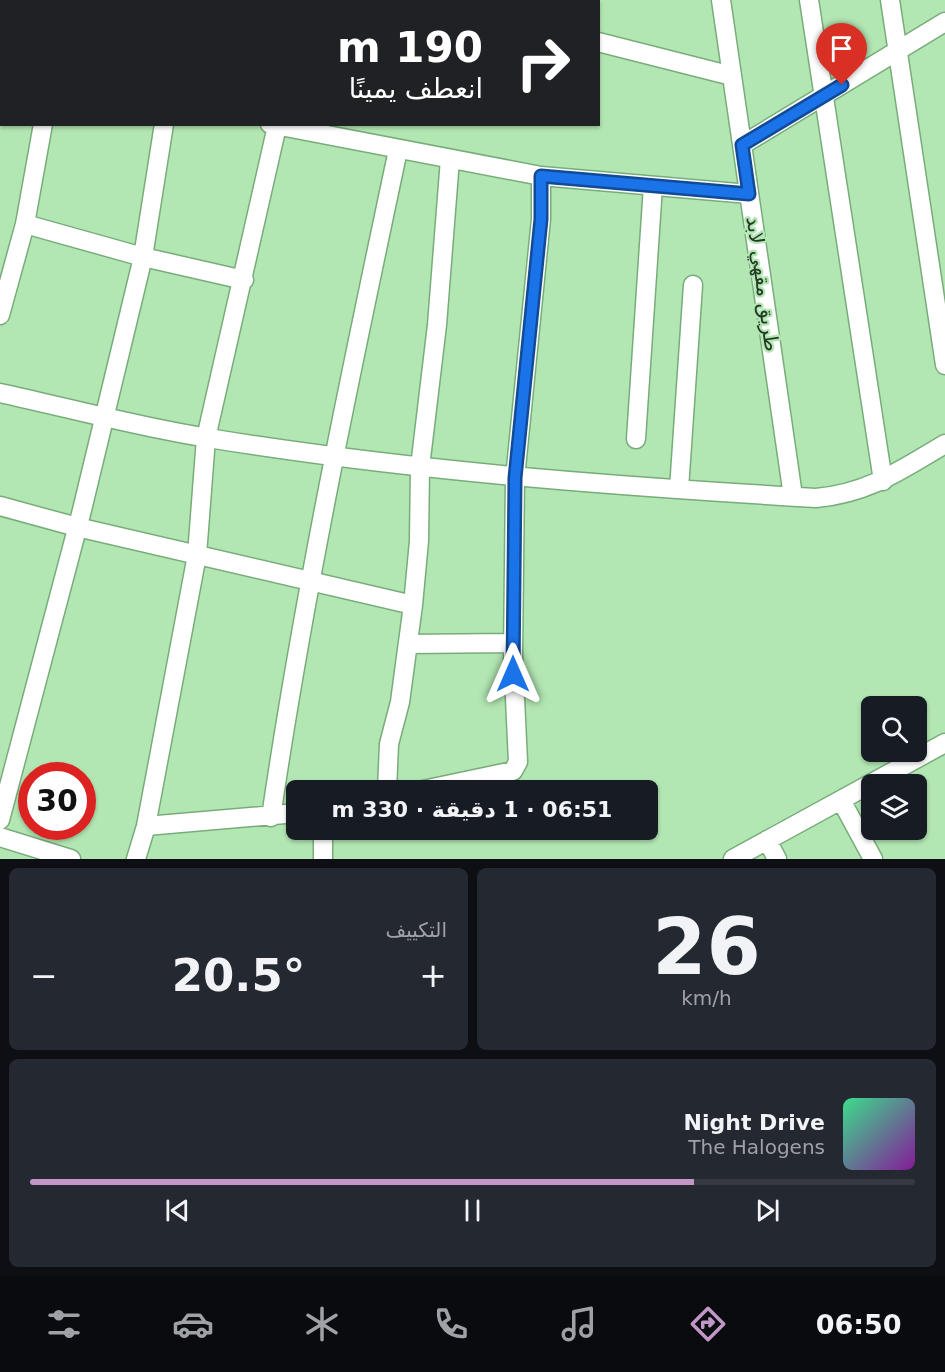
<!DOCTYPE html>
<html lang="ar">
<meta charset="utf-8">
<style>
body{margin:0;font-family:"DejaVu Sans","Noto Sans Arabic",sans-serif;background:#242831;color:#f1f3f6;direction:rtl;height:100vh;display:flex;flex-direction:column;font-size:22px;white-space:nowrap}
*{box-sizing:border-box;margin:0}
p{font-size:20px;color:#9ea1a6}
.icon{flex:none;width:33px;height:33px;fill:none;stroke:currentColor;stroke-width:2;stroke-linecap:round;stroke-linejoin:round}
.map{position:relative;height:859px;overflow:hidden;direction:ltr}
.side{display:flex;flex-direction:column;gap:9px;padding:9px;background:#0d0f14;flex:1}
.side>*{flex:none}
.guide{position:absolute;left:0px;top:0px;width:600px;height:126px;box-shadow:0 2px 4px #0004;direction:rtl;background:#202124;color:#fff;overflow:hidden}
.controls{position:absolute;left:861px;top:696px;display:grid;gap:12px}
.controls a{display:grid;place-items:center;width:66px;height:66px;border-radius:9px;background:#171b24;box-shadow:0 2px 4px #0004;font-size:30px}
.speed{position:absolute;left:18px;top:762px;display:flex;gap:12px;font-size:30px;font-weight:700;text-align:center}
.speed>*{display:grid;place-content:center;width:78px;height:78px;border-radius:50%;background:#171b24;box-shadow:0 2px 4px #0004;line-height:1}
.speed .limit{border:9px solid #d22;background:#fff;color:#111}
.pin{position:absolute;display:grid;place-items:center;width:51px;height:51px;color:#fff;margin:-62px -26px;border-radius:50% 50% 50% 0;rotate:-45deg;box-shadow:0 0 6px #0007}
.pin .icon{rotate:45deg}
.me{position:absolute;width:66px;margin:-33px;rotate:0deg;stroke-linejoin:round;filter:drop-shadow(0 0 4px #0008)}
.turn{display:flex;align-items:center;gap:21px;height:126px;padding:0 18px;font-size:27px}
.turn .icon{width:78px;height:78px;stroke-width:2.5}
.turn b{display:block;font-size:42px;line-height:51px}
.big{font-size:45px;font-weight:700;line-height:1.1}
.side .tile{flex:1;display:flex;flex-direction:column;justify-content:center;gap:9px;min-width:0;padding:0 21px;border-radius:9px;background:#242831}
.side .dial{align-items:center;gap:0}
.dial b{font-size:78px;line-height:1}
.song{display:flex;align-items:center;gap:18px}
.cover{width:72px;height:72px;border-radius:9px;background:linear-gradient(135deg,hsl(150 70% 55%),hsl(290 70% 35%))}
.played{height:6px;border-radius:3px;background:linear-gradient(90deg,#c297c7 75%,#363941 75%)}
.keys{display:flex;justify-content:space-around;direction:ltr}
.heat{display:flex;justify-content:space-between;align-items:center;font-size:33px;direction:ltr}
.side .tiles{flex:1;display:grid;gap:9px;grid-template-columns:1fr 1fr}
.tile:last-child{grid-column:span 2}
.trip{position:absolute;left:286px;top:780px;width:372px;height:60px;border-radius:9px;background:#171b24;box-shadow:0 2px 4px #0004;font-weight:700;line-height:60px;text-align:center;direction:rtl}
.dock{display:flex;height:96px;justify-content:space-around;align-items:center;background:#090b0e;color:#9ea1a6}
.dock .icon{width:42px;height:42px}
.dock .on{color:#c297c7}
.dock b{font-size:27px;color:#f1f3f6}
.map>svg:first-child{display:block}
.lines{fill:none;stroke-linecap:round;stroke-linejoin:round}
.minor-casing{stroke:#79ac7b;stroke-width:21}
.minor{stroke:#fff;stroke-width:18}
.route-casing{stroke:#114b97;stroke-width:15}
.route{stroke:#1a73e8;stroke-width:10}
.labels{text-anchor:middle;stroke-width:4.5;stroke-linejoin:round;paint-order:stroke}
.street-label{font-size:20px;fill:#243925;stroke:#b2e7b3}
</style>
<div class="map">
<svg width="945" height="859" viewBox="0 0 945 859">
<rect width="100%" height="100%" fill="#b2e7b3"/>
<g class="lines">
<g class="minor-casing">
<path id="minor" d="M438 0 443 2
M721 0 793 496
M809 0 883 481
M890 0 945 365
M64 2V0
M201 2V0
M598 42 732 76
M270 124 541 176 749 194
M742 145 945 22
M25 224 143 257 244 280
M0 315 25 224 43 124
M0 393C69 408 138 427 208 438 410 471 613 486 816 498 869 493 901 470 945 444
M636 439 653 186
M679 489 693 285
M0 506 77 527 413 605
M408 644 513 643
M387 790 389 744 400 702 413 605 419 541 420 467 437 325 450 159
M423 790 513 771 518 762 513 656 515 478 541 219V176
M841 800 873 859
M271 817C304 593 351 371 398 150
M0 820 82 510 143 257 164 124
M146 826 297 813
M323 830V859
M0 837 71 859
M767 840 777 859
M136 859 146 826 197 555 206 438 277 126
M733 859 945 743"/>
</g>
<use href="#minor" class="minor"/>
</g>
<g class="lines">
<g class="route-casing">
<path id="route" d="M513 674 515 478 541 219V176L749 194 742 145 842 85"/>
</g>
<use href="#route" class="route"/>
</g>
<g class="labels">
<g class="street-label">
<text transform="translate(763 284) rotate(82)" y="7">طريق مقهي لابد</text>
</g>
</g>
</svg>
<div class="controls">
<a><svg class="icon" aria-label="search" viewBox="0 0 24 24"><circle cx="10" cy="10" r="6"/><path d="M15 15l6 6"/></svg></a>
<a><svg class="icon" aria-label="layers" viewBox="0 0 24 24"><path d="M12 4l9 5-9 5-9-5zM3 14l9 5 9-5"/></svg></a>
</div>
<div class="speed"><div class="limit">30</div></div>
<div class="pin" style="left:842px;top:85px;background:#d93025"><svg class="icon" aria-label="arrive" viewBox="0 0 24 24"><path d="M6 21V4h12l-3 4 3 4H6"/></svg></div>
<svg class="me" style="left:513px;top:674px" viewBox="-20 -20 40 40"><path d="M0-17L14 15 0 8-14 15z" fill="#1a73e8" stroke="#fff" stroke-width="4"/></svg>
<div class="trip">06:51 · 1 دقيقة · 330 m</div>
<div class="guide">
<div class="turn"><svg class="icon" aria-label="right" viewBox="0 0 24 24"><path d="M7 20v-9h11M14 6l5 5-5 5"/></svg><div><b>190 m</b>انعطف يمينًا</div></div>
</div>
</div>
<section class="side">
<div class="tiles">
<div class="tile dial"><b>26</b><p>km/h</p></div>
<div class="tile"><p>التكييف</p>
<div class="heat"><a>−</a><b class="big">20.5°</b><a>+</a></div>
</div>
<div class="tile">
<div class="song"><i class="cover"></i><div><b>Night Drive</b><p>The Halogens</p></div></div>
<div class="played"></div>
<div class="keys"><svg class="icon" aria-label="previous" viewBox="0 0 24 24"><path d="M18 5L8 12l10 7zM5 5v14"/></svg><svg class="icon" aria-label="pause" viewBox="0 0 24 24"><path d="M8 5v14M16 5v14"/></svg><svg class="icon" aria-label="next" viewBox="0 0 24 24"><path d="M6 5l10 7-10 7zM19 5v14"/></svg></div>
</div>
</div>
</section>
<nav class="dock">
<b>06:50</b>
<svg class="icon on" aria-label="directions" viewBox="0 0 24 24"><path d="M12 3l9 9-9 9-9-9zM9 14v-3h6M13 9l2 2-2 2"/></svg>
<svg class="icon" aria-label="music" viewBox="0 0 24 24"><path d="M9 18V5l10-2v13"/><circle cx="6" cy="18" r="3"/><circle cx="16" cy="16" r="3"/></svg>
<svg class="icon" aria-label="phone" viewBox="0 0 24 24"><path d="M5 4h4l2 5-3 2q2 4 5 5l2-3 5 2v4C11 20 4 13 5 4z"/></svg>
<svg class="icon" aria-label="climate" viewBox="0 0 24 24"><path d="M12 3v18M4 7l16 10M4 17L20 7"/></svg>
<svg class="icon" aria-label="car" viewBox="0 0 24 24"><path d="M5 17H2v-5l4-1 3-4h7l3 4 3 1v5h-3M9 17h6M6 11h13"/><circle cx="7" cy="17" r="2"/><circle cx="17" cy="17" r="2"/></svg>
<svg class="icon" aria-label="filters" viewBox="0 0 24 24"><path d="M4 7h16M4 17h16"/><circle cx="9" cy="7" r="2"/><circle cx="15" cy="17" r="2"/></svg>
</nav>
